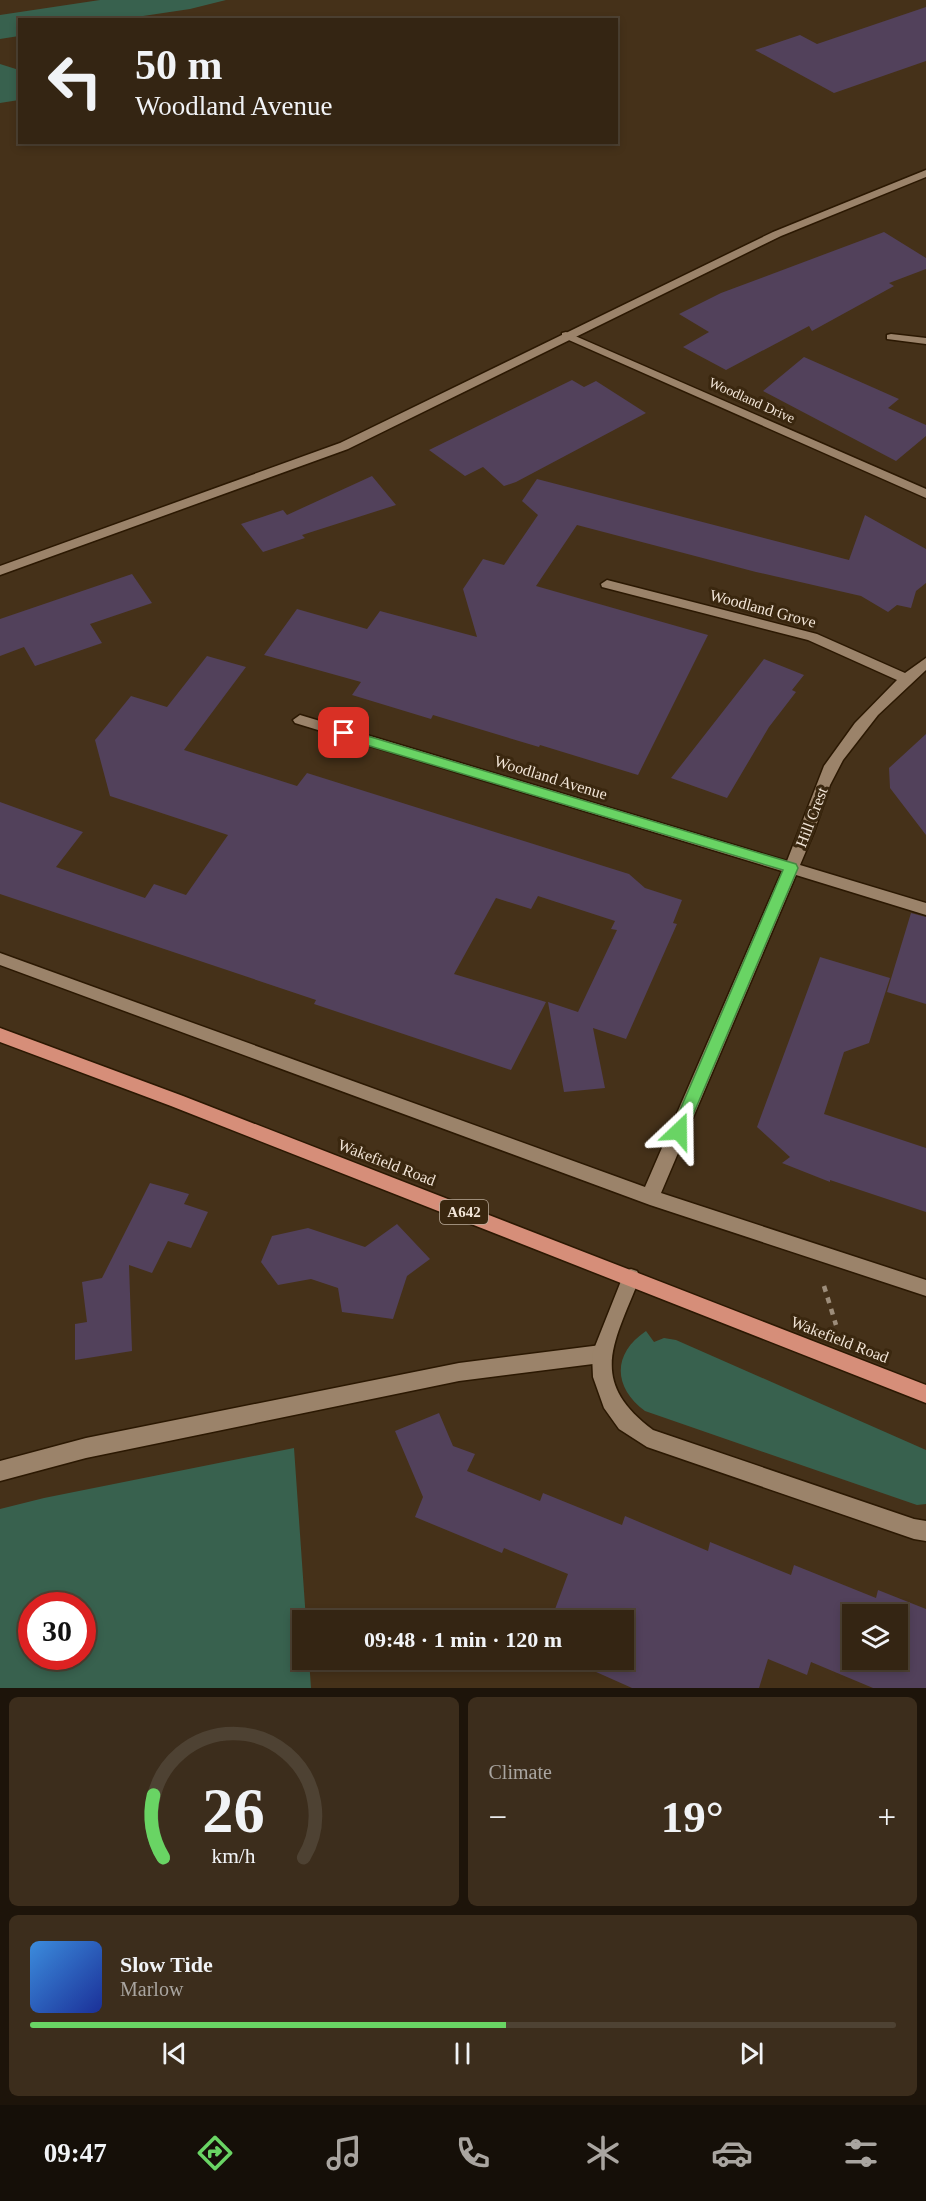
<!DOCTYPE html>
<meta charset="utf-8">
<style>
body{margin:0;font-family:"Times New Roman",serif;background:#3c2d1c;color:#f1f3f6;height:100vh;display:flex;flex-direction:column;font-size:22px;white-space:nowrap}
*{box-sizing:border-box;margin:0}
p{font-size:20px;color:#a9a5a0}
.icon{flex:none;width:33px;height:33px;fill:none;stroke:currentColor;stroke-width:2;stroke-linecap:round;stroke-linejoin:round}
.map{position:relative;height:1688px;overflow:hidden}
.panel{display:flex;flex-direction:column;gap:9px;padding:9px;background:#1d140a;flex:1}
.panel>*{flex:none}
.hud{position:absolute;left:18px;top:18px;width:600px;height:126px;border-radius:0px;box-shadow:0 3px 9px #0003,0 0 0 2px #4e4233;background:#342513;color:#f1f3f6;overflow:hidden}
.fabs{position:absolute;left:842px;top:1604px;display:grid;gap:12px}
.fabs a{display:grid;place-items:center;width:66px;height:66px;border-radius:0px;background:#342513;box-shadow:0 3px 9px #0003,0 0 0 2px #4e4233;font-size:30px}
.speed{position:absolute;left:18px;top:1592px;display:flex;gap:12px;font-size:30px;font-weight:700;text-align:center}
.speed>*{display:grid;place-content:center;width:78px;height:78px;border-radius:50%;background:#342513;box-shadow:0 3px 9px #0003,0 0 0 2px #4e4233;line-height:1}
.speed .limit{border:9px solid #d22;background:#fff;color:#111}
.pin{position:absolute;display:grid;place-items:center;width:51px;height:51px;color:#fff;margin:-26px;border-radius:12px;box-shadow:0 3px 9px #0006}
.me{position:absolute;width:66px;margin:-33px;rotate:23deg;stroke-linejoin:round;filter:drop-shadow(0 0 4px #0008)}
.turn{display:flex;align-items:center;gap:21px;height:126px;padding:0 18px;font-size:27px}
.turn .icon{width:78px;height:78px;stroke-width:2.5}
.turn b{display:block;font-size:42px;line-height:51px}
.big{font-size:45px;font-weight:700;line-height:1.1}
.panel .tile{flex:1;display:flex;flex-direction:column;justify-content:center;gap:9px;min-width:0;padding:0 21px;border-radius:9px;background:#3c2d1c}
.panel .dial{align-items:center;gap:0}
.dial svg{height:156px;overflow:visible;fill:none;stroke:#4e4233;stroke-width:7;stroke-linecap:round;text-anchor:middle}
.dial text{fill:#f1f3f6;stroke:none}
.song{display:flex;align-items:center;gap:18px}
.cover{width:72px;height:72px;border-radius:9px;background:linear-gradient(135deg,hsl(210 70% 55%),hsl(230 70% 35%))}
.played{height:6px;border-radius:3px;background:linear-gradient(90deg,#69d464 55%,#4e4233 55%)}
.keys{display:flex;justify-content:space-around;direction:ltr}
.heat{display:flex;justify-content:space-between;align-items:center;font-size:33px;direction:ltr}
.panel .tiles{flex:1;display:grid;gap:9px;grid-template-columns:1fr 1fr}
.tile:last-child{grid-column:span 2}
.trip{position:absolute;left:292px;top:1610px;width:342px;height:60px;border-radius:0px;background:#342513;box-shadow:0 3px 9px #0003,0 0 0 2px #4e4233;font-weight:700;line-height:60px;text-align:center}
.tabs{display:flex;height:96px;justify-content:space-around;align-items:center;background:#150f08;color:#a9a5a0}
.tabs .icon{width:42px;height:42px}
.tabs .active{color:#69d464}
.tabs b{font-size:27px;color:#f1f3f6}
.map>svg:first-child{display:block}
.green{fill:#38614e;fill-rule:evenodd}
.building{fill:#52415b;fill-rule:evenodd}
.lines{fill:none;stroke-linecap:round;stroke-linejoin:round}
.service-casing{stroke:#2b1802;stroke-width:3}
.minor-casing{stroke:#2b1802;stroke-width:3}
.tertiary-casing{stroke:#2b1802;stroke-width:3}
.primary-casing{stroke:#2b1802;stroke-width:3}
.path{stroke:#9d8d7a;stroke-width:4.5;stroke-dasharray:6 6;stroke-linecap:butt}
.service{fill:#9b836a;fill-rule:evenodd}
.minor{fill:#9b836a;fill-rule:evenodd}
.tertiary{fill:#9b836a;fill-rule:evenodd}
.primary{fill:#d68e79;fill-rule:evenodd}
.route{fill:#69d464;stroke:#448a41;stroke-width:1.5}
.labels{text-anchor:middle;stroke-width:6;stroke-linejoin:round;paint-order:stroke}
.far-street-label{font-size:14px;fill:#f2e5d7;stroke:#3a270f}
.shield{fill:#3a270f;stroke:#bbac9b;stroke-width:1.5}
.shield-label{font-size:15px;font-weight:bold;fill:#f2e5d7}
.street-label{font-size:16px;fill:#f2e5d7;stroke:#3a270f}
</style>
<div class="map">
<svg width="926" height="1688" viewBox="0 0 926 1688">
<rect width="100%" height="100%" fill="#453119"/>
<path class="green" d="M100 0H226L190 9 123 19 20 20 19 36 0 39V15Z
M0 64 19 70V100L0 103Z
M646 1331 654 1342 664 1338 676 1340 926 1450V1504L917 1505 645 1411C613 1387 612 1354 646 1331Z
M294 1448 306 1620H303V1659H309L311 1688H0V1509L44 1498ZM32 1605H82V1656H32Z"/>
<path class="building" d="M926 7V61L834 93 755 50 800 35 817 44Z
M884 232 926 258V269L889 283 894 286 812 331 809 326 726 370 683 347 709 332 679 314 721 293Z
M804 357 899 399 888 408 926 425V436L896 461 763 391Z
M572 380 584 387 596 381 646 413 516 482 504 486 483 467 465 476 429 450Z
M372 476 396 505 302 535 305 538 263 552 241 524 283 510 287 515Z
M537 479 849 560 865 515 926 549V583L916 591 911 608 897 605 888 612 861 596 756 572 577 525 536 586 708 635 638 775 540 745 539 747 433 715 431 719 352 695 361 682 264 655 297 609 367 629 380 611 477 637 463 589 483 559 504 565 538 515 522 501Z
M132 574 152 603 90 624 102 643 35 666 24 647 0 656V619Z
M207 656 246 667 184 750 297 786 307 773 629 874 645 888 682 900 673 923 677 924 626 1039 593 1028 605 1088 564 1092 548 1002 578 1012 617 930 611 929 615 921 538 896 531 909 496 898 454 974 546 1002 511 1070 314 1004 316 1000 0 894V802L83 832 56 867 145 898 154 884 186 895 228 835 110 796 95 740 131 696 167 707Z
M764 659 804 675 792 690 796 692 769 727 727 798 671 778Z
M926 734V835L890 788 889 768Z
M911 913 926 917V1004L887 992Z
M820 957 890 978 869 1043 844 1052 824 1114 926 1148V1212L830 1180V1182L782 1163 790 1157 757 1127Z
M150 1183 189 1194 184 1204 208 1212 191 1248 168 1241 152 1273 129 1265 132 1351 75 1360V1324L87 1322 82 1282 102 1278Z
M397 1224 430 1259 407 1276 393 1319 342 1312 338 1288 311 1279 278 1285 261 1262 272 1236 308 1228 365 1247Z
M439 1413 453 1446 475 1454 467 1471 540 1501 543 1493 622 1525 625 1516 708 1551 710 1542 791 1575 794 1565 876 1598 878 1590 926 1609V1688H873L811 1662 807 1675 768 1659 759 1688H632L567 1659H624V1620H551L568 1574 504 1548 502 1553 415 1517 423 1497 395 1431ZM852 1614H897V1659H852Z"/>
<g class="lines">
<g class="service-casing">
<path id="service" d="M891 334 926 338V344L887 339V335Z
M601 1345 608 1348 610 1354 608 1360 601 1363 459 1381 86 1458 0 1481V1461L86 1438 459 1363Z"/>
</g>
<g class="minor-casing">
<path id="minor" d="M566 332 926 489V498L562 337V333Z
M607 580 817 634 905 673 926 658V670L878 715 843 760 830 785 814 832 800 865 926 903V915L796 875 661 1193 926 1280V1296L650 1205 0 965V953L645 1187 782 871 295 723 293 720 300 715 787 861 824 766 855 723 897 680 808 640 602 587 601 584Z
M631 1269 637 1271 640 1277C615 1342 586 1380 653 1430L914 1519 926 1521V1541L914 1539 647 1447 619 1429 604 1408 593 1377 592 1354 625 1271Z"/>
</g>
<g class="tertiary-casing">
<path id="tertiary" d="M926 170V177L781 236 348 449 0 575V566L340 443 773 232Z"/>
</g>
<g class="primary-casing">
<path id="primary" d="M0 1028 183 1096 926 1385V1403L171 1106 0 1042Z"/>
</g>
<path class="path" d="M824 1286 836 1325"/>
<use href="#service" class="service"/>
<use href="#minor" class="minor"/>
<use href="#tertiary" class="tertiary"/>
<use href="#primary" class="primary"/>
</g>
<path class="route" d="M344 729 796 864 798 868 684 1136 679 1138 673 1136 671 1131 783 870 340 737 338 733Z"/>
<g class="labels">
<g class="far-street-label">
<text transform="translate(752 400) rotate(24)" y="5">Woodland Drive</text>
</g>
<rect class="shield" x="440" y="1200" width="48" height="24" rx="4.5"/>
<g class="shield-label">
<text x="464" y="1217">A642</text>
</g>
<g class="street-label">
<text transform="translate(763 608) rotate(15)" y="6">Woodland Grove</text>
<text transform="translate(551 777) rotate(17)" y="6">Woodland Avenue</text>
<text transform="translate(811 817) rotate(-69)" y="6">Hill Crest</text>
<text transform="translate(387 1162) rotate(21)" y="6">Wakefield Road</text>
<text transform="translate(840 1339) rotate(21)" y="6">Wakefield Road</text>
</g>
</g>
</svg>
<div class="fabs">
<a><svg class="icon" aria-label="layers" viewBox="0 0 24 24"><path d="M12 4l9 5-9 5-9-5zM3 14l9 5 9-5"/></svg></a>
</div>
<div class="speed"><div class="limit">30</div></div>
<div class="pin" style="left:344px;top:733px;background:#d93025"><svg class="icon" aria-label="arrive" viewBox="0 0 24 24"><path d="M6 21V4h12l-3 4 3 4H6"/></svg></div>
<svg class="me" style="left:679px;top:1131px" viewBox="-20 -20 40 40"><path d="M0-17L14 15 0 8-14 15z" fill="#69d464" stroke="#fff" stroke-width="4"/></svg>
<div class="trip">09:48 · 1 min · 120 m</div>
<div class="hud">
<div class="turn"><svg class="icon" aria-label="left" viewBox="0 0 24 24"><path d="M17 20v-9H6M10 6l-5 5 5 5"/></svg><div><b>50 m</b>Woodland Avenue</div></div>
</div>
</div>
<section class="panel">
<div class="tiles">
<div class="tile dial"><svg viewBox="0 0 100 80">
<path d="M14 69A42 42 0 1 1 86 69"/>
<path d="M14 69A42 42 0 0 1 9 37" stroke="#69d464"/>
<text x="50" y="56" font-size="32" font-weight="700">26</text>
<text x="50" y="72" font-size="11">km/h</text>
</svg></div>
<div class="tile"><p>Climate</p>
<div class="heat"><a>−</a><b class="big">19°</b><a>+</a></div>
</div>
<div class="tile">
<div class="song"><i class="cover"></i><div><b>Slow Tide</b><p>Marlow</p></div></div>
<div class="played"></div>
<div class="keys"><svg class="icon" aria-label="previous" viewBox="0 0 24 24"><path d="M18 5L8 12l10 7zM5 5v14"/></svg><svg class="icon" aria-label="pause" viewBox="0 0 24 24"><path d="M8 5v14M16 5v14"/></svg><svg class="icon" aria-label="next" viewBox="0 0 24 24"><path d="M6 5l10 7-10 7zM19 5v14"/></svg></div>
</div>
</div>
</section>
<nav class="tabs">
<b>09:47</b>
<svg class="icon active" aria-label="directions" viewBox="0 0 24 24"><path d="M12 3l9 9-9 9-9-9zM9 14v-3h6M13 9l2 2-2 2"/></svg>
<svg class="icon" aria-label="music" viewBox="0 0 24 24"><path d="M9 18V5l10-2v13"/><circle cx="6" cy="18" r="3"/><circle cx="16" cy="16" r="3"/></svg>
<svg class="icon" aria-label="phone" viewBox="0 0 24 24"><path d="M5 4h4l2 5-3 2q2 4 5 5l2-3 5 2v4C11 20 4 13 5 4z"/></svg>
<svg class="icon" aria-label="climate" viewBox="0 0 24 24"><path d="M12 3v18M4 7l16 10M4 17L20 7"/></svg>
<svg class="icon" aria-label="car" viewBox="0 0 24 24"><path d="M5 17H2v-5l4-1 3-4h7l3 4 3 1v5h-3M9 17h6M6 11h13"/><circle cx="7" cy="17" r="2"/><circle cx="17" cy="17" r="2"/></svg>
<svg class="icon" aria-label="filters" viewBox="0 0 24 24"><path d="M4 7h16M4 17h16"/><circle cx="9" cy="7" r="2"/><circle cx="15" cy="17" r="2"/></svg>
</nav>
